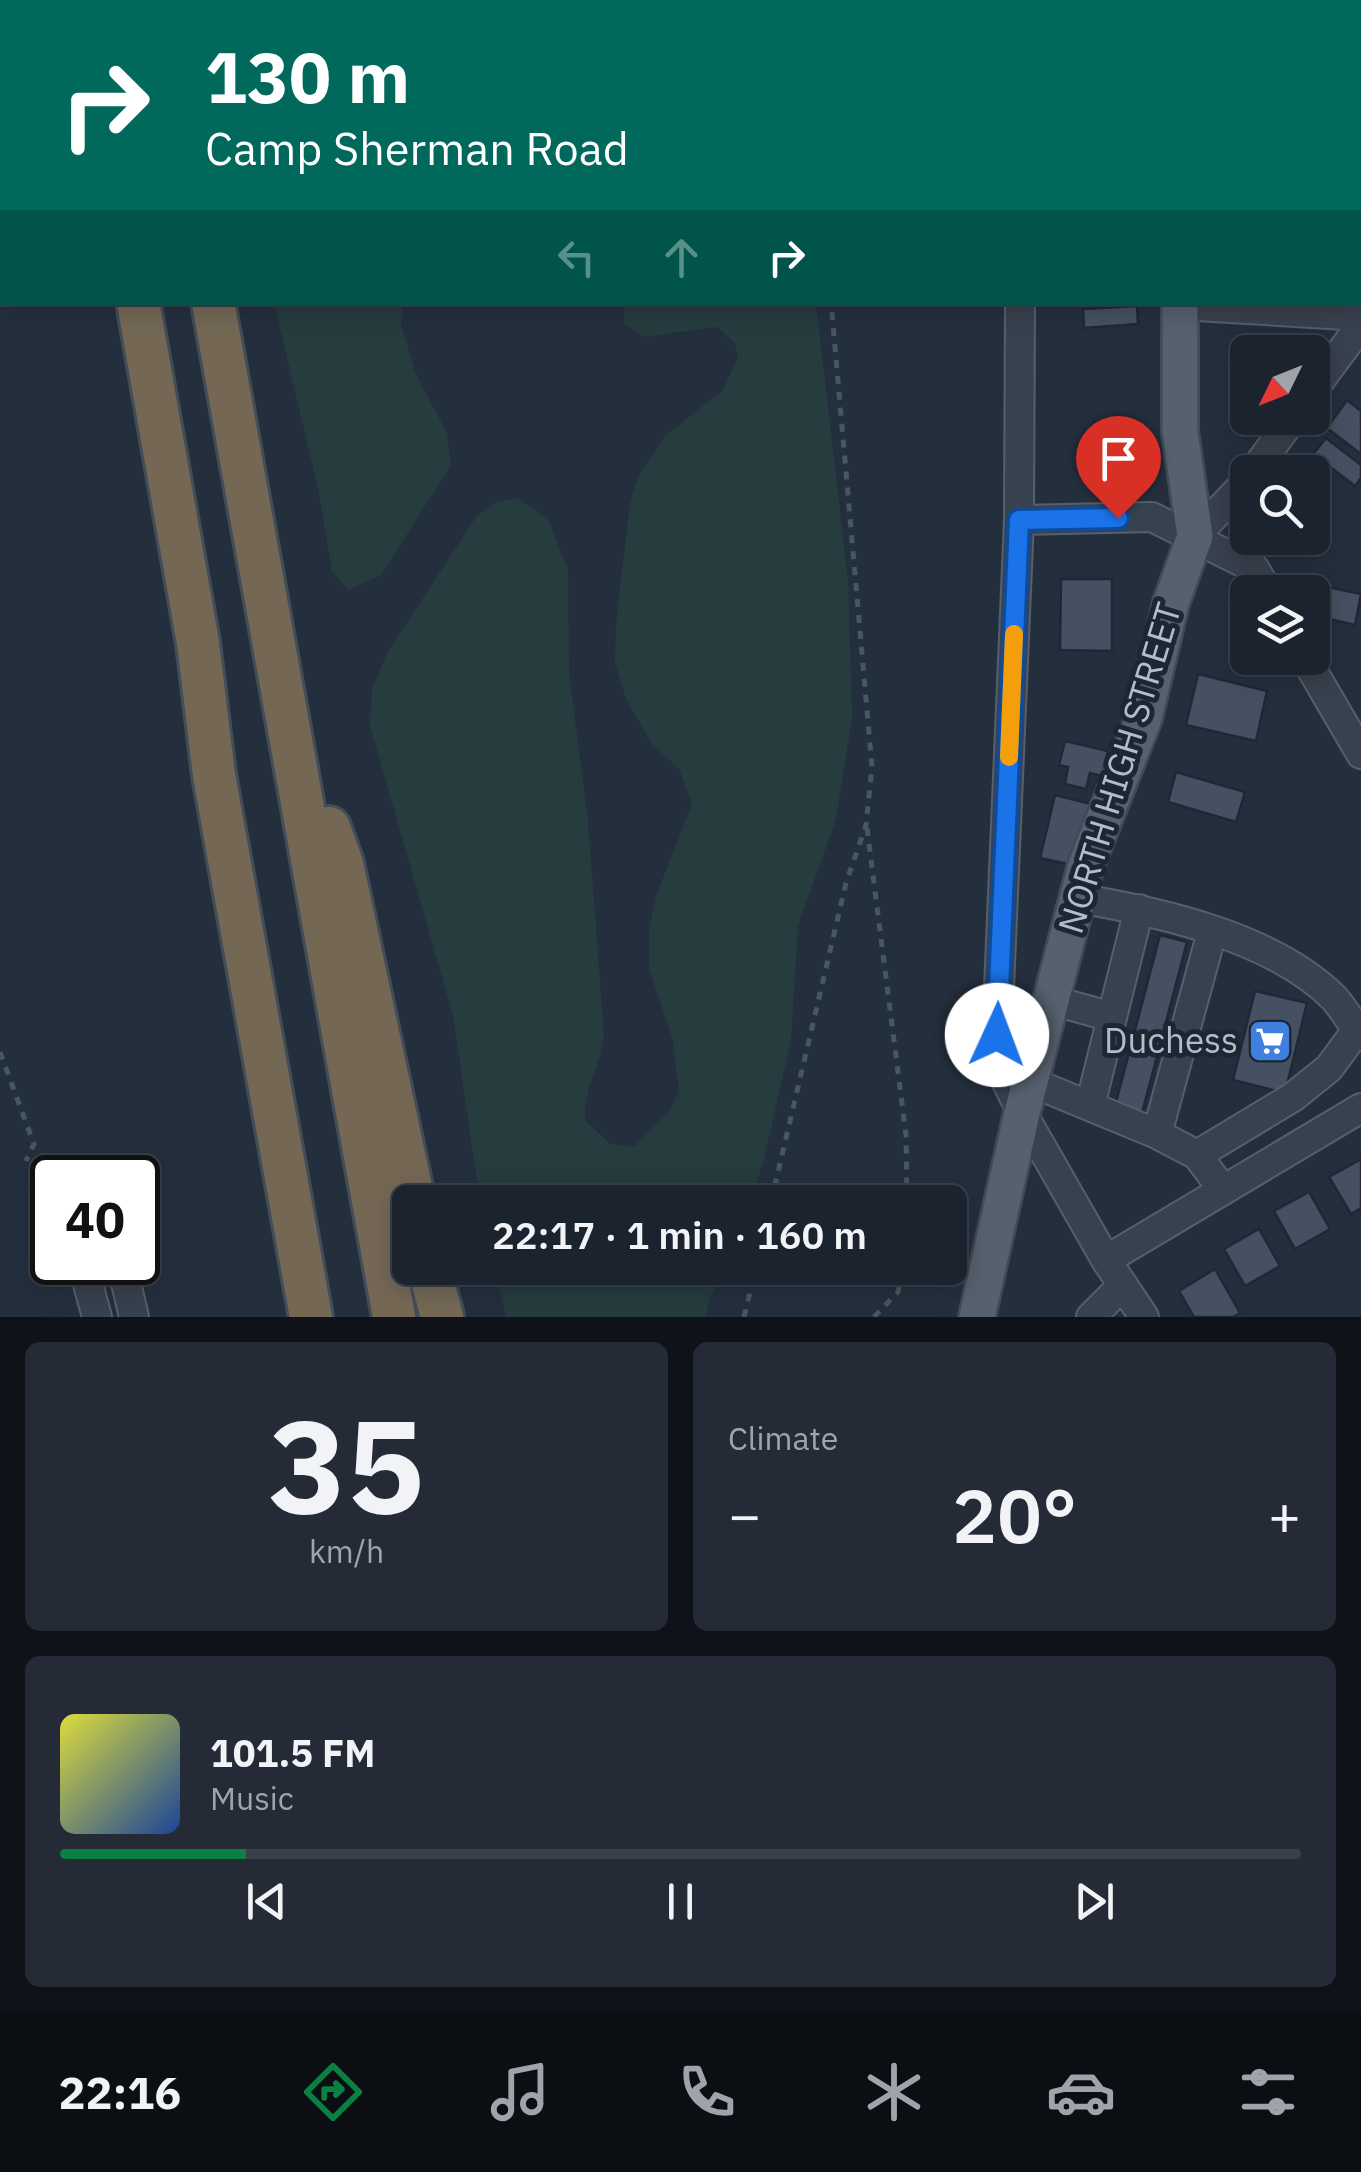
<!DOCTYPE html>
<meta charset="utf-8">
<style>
body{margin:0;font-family:"IBM Plex Sans",sans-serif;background:#242b36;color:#f1f3f6;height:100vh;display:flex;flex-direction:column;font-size:38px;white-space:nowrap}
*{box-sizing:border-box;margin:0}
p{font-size:32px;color:#a0a4aa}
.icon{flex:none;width:55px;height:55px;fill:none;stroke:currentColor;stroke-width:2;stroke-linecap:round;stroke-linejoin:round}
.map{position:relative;height:1317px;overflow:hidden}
.drawer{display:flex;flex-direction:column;gap:25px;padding:25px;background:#0f1319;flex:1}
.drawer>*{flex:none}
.top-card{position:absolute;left:0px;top:0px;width:1362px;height:305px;box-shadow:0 5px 25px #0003,0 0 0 2px #39404a;background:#00695c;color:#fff;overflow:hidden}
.needle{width:65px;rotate:227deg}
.fabs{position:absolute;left:1230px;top:335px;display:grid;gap:20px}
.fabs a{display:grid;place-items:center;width:100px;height:100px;border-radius:15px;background:#1b232e;box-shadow:0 5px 25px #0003,0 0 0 2px #39404a;font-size:50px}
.speed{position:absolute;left:30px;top:1155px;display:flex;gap:20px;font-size:50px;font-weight:700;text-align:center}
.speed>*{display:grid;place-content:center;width:130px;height:130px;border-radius:50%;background:#1b232e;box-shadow:0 5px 25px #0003,0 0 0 2px #39404a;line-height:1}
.speed .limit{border:5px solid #111;border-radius:15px;background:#fff;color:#111}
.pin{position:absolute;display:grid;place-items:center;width:85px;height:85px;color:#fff;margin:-102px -42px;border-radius:50% 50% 50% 0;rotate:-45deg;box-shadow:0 0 10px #0007}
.pin .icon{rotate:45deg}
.me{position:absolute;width:110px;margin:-55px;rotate:2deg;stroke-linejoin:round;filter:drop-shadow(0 0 8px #0008)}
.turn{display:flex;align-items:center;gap:35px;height:210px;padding:0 40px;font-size:45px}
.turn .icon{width:130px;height:130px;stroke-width:2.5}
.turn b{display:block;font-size:70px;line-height:85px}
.lanes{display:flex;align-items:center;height:95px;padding:0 40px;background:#0003;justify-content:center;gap:50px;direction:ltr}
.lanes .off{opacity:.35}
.big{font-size:75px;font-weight:600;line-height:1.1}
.drawer .card{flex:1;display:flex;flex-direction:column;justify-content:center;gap:15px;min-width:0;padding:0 35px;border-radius:15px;background:#242b36}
.drawer .dial{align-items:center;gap:0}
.dial b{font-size:130px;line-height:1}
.song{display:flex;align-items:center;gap:30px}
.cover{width:120px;height:120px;border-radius:15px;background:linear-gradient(135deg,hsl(60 70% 55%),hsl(220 70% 35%))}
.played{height:10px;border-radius:5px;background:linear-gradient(90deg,#0b8043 15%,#39404a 15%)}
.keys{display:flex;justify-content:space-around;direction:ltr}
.heat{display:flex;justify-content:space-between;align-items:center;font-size:55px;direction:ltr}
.drawer .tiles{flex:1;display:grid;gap:25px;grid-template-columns:1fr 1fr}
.card:last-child{grid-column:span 2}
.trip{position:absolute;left:392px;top:1185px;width:575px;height:100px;border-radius:15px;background:#1b232e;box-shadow:0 5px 25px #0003,0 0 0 2px #39404a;font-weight:600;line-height:100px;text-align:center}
.menu{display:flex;height:160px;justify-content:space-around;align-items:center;background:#0b0e12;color:#a0a4aa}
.menu .icon{width:70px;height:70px}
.menu .current{color:#0b8043}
.menu b{font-size:45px;color:#f1f3f6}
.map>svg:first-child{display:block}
.green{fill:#263c3f}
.building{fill:#455162;stroke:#1f2835;stroke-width:2.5}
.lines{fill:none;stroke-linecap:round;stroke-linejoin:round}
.minor-casing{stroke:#565f6c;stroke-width:32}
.major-casing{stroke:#414a57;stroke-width:40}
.highway-casing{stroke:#434c59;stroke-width:48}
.path{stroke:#44595c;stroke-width:5;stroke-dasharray:8 8;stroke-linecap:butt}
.minor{stroke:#38414e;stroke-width:28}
.major{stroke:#56606e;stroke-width:35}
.highway{stroke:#746855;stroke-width:42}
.route-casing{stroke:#114b97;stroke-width:25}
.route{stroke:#1a73e8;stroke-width:18}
.slow{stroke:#f59e0b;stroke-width:18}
.labels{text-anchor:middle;stroke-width:10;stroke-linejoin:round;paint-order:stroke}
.street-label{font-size:35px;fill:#b4bcc9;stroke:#1d2633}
.poi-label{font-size:35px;fill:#b4bcc9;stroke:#1d2633;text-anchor:end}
</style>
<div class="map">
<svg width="1361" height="1317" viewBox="0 0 1361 1317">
<rect width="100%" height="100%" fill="#242f3e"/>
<path class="green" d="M232 0H796L797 2H231Z
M274 303H404L401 325 415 372 447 433 451 465 381 575 348 590 332 572 319 493Z
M623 303H816L848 580 852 718 836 819 798 926 791 1041 763 1163 750 1202H480L453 1015 370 726 372 689 387 653 476 517 495 503 518 498 548 520 568 570 569 672 588 822 604 1034C601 1065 583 1089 585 1120L610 1144 634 1147 669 1112 679 1091 673 1040 649 968V931L656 896 692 804 679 769 652 744 626 699 615 662 616 625 630 502 638 477 665 436 723 390 738 357 735 343 717 327 643 337 624 324Z
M495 1268H724L710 1299 705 1317H506Z"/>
<path class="building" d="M1082 0H1141V2H1082Z
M1137 306 1138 324 1084 328 1083 309Z
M1347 400 1361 411V454L1327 428Z
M1326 438 1361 465V478L1355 486 1313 454Z
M1319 471 1332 482 1315 503 1312 500V478Z
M1061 579H1112V651L1060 650Z
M1328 587 1361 594 1355 625 1321 617Z
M1198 674 1267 691 1256 741 1186 725Z
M1065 741 1108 751 1102 776 1090 773 1086 789 1065 784 1068 767 1059 765Z
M1176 772 1245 792 1236 822 1168 802Z
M1055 795 1091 804 1077 866 1040 858Z
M1160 935 1187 942 1141 1117 1114 1110Z
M1255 991 1307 1003 1285 1093 1233 1080Z
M1361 1159V1208L1351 1214 1329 1177Z
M1309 1192 1330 1229 1295 1249 1274 1211Z
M1259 1229 1280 1266 1245 1286 1224 1249Z
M1215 1269 1240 1313 1233 1317H1194L1179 1291Z"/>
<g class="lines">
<g class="minor-casing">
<path id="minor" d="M1018 0V2
M1360 198H1361
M1020 302 1019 520 997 1035 1001 1070 1022 1113 1106 1260 1144 1317
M1180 305 1361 316
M1312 391 1361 325
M1253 472 1293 418
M1019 520 1152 517 1254 568 1268 592
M1195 536 1248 480
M1305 658 1361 754
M1077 898C1160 912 1273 937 1334 998 1344 1009 1352 1024 1361 1036
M1051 1000 1112 1017
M1012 1074 1157 1134 1197 1155 1223 1190
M1090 1106 1139 909
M1157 1134 1212 932
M1197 1155 1293 1097 1329 1068 1357 1030
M1106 1260 1361 1108
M87 1262 86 1277 97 1317
M115 1262 126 1283 134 1317
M1091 1317 1123 1285"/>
</g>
<g class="major-casing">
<path id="major" d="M1178 0V2
M977 1317 1022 1113 1086 865 1144 718 1171 603 1195 536 1180 432V302"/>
</g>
<g class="highway-casing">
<path id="highway" d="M80 0 81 2
M158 0V2
M138 302 198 643 214 775 311 1317
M213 302C276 640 332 979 394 1317
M329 828 342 864 414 1202
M429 1268 442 1317"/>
</g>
<path class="path" d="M805 0V2
M867 828 906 1135 907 1202
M0 1052 34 1144 26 1161
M777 1183 787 1202
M771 1202 846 883 866 825 872 767 831 302
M744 1317 756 1268
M874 1317 898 1292 904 1268"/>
<use href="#minor" class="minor"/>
<use href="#major" class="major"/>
<use href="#highway" class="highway"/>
</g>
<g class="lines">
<g class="route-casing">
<path id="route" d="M997 1035 1019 520 1118 518"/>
</g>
<use href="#route" class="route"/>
<path class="slow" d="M1009 757 1014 634"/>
</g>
<defs>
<g id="supermarket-square" transform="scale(2.25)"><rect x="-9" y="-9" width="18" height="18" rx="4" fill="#3f7fe0" stroke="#1d2633"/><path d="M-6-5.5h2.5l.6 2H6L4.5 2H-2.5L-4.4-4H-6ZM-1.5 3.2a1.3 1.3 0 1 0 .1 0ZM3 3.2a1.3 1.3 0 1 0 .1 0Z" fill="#fff"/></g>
</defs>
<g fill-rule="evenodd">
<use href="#supermarket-square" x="1270" y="1041"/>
</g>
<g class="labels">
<g class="street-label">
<text transform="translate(1120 768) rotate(-73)" y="12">NORTH HIGH STREET</text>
</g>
<g class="poi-label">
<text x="1238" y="1053">Duchess</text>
</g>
</g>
</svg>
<div class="fabs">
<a><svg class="needle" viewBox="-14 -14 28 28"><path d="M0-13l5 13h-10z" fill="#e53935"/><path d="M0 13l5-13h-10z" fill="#a0a4aa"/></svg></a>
<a><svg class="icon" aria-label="search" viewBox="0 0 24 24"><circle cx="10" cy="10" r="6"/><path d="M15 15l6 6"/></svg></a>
<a><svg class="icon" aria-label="layers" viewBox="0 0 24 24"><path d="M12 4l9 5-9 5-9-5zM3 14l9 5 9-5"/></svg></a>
</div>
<div class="speed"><div class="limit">40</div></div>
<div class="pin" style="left:1118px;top:518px;background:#d93025"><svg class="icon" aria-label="arrive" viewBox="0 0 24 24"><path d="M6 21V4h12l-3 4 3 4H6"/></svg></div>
<svg class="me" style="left:997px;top:1035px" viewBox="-20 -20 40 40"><circle r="19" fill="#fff"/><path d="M0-13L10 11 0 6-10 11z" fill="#1a73e8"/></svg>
<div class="trip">22:17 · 1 min · 160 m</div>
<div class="top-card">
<div class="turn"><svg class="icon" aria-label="right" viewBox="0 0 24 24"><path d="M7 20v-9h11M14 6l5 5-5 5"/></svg><div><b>130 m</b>Camp Sherman Road</div></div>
<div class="lanes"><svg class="icon off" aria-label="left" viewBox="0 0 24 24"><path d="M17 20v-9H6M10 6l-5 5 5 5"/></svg><svg class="icon off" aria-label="ahead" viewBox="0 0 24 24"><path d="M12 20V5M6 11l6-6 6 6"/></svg><svg class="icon" aria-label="right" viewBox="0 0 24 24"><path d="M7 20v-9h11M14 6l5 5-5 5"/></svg></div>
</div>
</div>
<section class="drawer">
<div class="tiles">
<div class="card dial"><b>35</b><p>km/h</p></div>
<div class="card"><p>Climate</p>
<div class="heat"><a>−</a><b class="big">20°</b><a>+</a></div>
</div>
<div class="card">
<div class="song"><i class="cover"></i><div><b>101.5 FM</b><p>Music</p></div></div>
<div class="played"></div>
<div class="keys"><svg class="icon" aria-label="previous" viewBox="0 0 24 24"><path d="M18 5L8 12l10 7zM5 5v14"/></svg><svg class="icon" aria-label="pause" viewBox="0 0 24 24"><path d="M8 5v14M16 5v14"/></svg><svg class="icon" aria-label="next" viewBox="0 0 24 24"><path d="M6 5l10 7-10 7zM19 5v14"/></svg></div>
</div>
</div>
</section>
<nav class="menu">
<b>22:16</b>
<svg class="icon current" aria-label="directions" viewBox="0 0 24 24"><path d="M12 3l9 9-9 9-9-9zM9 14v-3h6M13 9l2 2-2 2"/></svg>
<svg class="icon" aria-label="music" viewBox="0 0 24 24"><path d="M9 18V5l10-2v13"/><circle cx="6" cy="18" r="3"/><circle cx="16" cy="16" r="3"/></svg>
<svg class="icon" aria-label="phone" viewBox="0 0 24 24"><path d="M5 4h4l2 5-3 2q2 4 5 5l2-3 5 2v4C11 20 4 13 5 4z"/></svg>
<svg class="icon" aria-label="climate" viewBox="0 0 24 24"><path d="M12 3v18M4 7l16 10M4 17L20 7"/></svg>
<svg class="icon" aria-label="car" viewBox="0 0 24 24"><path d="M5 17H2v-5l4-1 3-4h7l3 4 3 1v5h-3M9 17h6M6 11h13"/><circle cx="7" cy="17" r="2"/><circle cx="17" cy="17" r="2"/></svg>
<svg class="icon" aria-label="filters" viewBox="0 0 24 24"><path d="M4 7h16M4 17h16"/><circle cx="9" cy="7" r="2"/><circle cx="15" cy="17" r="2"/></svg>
</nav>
